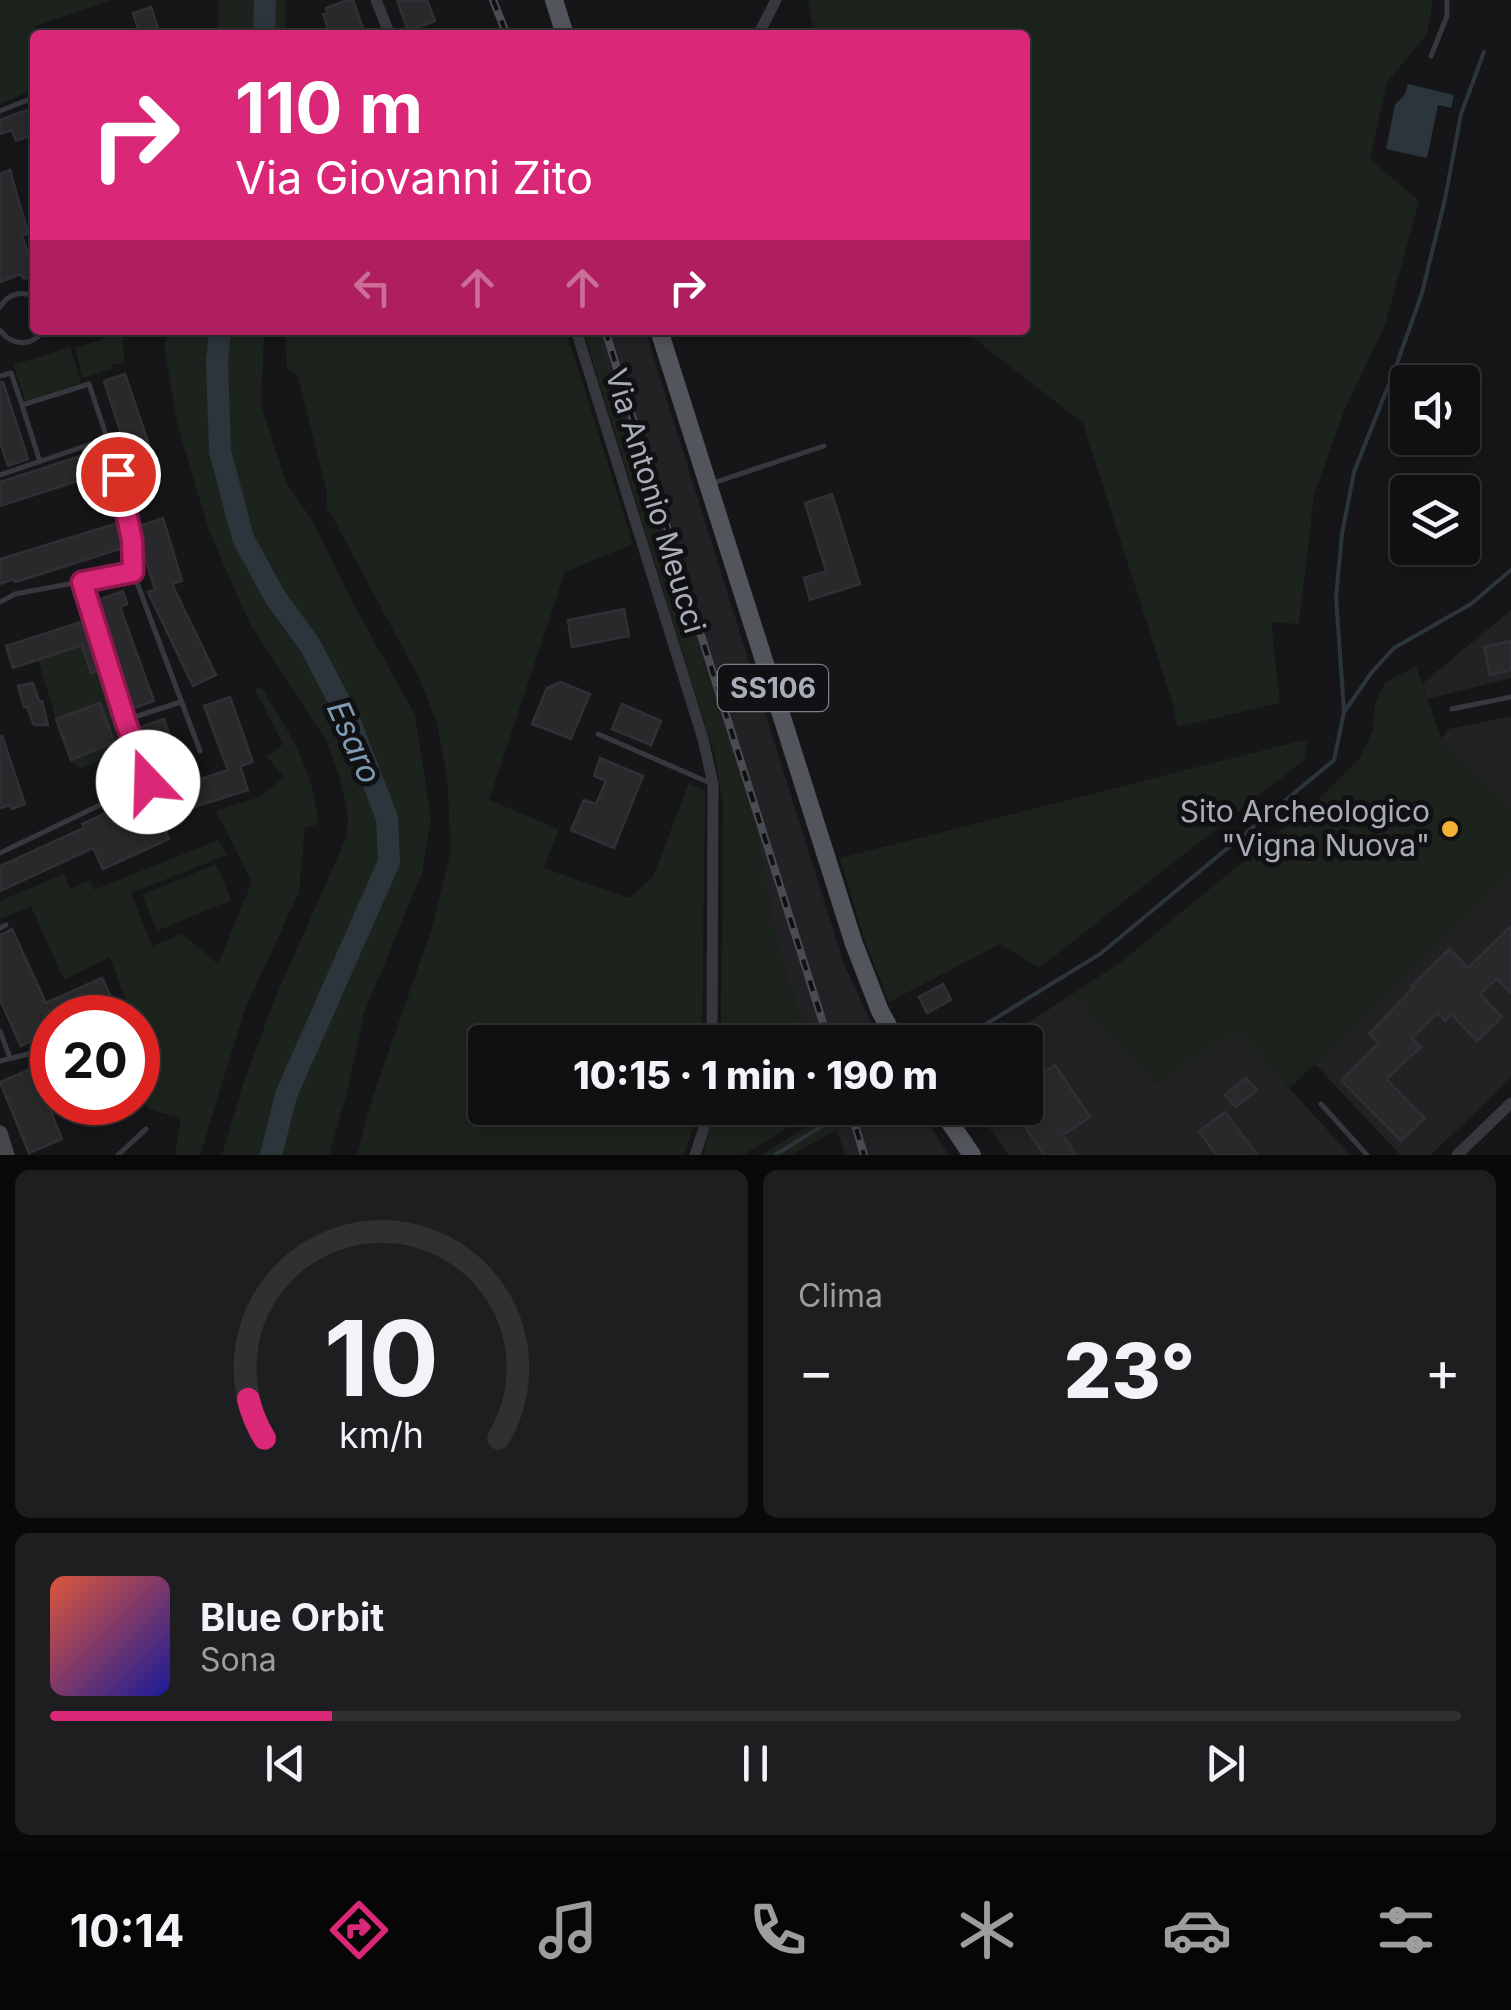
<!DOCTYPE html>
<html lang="it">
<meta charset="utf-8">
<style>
body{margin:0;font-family:Inter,sans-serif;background:#1e1e20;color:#f1f3f6;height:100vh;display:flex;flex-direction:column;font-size:38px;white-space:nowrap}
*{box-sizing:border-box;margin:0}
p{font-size:32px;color:#9c9d9f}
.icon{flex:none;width:55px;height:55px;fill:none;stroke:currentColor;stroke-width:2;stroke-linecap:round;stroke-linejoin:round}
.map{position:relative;height:1155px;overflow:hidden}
.panel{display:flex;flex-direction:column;gap:15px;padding:15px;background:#09090a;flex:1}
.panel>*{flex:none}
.top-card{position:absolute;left:30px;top:30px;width:1000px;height:305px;border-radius:10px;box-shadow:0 5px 15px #0003,0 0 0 2px #303032;background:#db2777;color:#fff;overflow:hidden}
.buttons{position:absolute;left:1390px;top:365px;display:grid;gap:20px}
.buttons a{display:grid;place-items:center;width:90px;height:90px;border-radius:10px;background:#101012;box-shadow:0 5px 15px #0003,0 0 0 2px #303032;font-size:50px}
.speed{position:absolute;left:30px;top:995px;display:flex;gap:20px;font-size:50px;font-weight:700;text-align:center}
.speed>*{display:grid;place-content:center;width:130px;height:130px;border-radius:50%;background:#101012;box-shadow:0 5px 15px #0003,0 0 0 2px #303032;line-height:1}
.speed .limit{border:15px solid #d22;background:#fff;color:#111}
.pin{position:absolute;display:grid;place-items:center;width:85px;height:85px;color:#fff;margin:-42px;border:5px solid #fff;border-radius:50%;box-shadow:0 2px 10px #0007}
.me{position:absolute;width:110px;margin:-55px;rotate:339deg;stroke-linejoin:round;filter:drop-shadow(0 0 8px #0008)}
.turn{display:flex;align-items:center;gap:35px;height:210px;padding:0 40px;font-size:45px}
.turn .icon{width:130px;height:130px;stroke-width:2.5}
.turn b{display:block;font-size:70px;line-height:85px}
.lanes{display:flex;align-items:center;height:95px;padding:0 40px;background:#0003;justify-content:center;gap:50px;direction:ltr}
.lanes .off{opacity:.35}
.big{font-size:75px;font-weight:800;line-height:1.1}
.panel .tile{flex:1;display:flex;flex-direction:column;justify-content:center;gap:15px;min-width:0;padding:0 35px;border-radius:15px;background:#1e1e20}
.panel .dial{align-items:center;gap:0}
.dial svg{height:260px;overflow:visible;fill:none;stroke:#303032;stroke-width:7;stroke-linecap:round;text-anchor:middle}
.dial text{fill:#f1f3f6;stroke:none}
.song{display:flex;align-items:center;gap:30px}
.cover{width:120px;height:120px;border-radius:15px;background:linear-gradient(135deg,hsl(10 70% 55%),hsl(240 70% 35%))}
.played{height:10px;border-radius:5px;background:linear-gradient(90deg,#db2777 20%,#303032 20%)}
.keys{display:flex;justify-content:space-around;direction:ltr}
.heat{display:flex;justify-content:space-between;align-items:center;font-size:55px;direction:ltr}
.panel .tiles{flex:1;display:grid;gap:15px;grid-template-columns:1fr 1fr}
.tile:last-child{grid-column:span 2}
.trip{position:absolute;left:468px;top:1025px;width:575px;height:100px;border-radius:10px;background:#101012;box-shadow:0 5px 15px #0003,0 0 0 2px #303032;font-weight:800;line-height:100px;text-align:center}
.menu{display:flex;height:160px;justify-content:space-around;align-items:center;background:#060607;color:#9c9d9f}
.menu .icon{width:70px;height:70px}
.menu .selected{color:#db2777}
.menu b{font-size:45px;color:#f1f3f6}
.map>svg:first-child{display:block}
.built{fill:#222225}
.green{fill:#1c231d}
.water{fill:#2c353c}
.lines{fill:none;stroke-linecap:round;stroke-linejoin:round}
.stream{stroke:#2c353c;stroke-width:4}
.river{stroke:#2c353c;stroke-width:22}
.building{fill:#29292c;stroke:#303034;stroke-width:2.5}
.lane{stroke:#37383d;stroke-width:5}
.street{stroke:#37383d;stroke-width:11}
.secondary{stroke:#45474d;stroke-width:15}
.primary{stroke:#53555c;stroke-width:18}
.rail-casing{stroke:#4a4c52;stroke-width:8}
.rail{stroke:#111113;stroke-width:4;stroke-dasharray:11;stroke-linecap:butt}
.route-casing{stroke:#8e194d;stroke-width:25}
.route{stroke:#db2777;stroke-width:18}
.poi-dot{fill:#f2b134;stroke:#111113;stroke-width:4}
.labels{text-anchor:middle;stroke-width:10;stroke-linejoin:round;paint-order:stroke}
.shield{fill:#111113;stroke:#7b7e86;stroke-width:2.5}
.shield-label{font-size:28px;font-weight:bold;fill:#a8adb8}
.street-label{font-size:30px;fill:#a8adb8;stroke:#111113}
.poi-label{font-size:30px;fill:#a8adb8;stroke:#111113;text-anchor:end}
.water-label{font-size:32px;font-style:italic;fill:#7f9bb3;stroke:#111113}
</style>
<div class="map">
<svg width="1511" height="1155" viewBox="0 0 1511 1155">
<rect width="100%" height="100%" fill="#161618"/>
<path class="built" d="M595 330H645L844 964 880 1042H808L779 952 755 824 704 664 690 633Z
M1511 610V678L1427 699 1423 683Z
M1511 716V807L1441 738 1449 729Z
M1511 874V1078L1431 1155H1400L1315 1064Z
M1072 994 1157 1085 1238 1031 1350 1155H1009L975 1108H1025V1042H999Z
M830 1108H918L949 1155H845Z"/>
<path class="green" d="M0 0H112L36 26 35 89 0 104Z
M219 0H286L285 35H217Z
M808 0H1433L1427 34 1387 82 1370 159 1419 201 1385 325 1344 411 1314 495 1299 624 1271 622 1280 703 1177 727 1174 708 1083 423 963 330H1025V35H814Z
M169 330H264L261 405 286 483 312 520 353 603 415 715 431 818 422 873 364 1013 347 1092 329 1155H222L243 1085 273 1003 346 838 348 815 340 779 327 742 249 622 209 531 177 423 164 346Z
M285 330H566L633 544 565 572 489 800 559 829 544 868 629 898 653 877 689 783 705 791 702 1042H485V1108H696L692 1131 684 1155H357L372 1099 433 925 451 850 447 777 437 723 419 678 327 507V493L297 374 287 370Z
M583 330H595L690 632 704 664 755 824 779 952 808 1042H721L723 804 715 757Z
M123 332 124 362 112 365V369L83 378 75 348Z
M70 347 81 383 25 401 14 365Z
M82 645 91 673 99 671 133 771 109 783 101 760 80 768 71 760 88 753 86 745 99 748 114 742 100 703 56 719 38 660Z
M1416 666 1441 738 1511 807V874L1290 1088 1238 1032 1157 1085 1072 994 1120 963 1319 799 1359 759 1373 730 1375 703 1385 683Z
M261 687C289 732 314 769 318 824L305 828 299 892 245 1009 200 1155H175L181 1118 148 1109 138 1075V1018L121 1017 130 1012 110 957 64 980 31 906 0 919V901L64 874 70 889 90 880 94 890 218 840 227 855 131 893 152 946 182 934 218 964 252 882 216 811 259 797 284 777 267 757 283 744 255 690Z
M1308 739 1304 760 1039 968 1000 944 889 1002 864 939 840 858Z
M216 864 231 900 157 931 142 895Z
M715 1108H820L743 1155H703Z
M831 1111 837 1130 791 1155H762Z"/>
<path class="water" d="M1408 84 1454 95 1451 108 1438 105 1427 158 1386 149 1395 105 1405 94Z"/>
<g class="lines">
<path class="stream" d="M1344 710 1336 597 1342 534 1354 472 1395 369 1422 293 1445 199 1461 114 1484 52
M957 1042 1100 954 1334 760 1344 712 1372 672 1394 648 1471 604 1511 570
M775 1155 833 1119"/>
<path class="river" d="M264 35 265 0
M220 330 217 361 220 451 243 538 275 597 310 645 349 720 387 818 389 862 286 1095 271 1155"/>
</g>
<path class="building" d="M347 0H353L364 31 353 35H330L323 14 327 13 326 8Z
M397 0H427L435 21 408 31Z
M151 7 160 35H140L133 13Z
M29 109 35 125V134L16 141 12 130 0 134V120Z
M10 170 28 233 22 236 35 274 24 279 21 274 0 282V174Z
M125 374 151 451 129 458 104 381Z
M0 382H3L28 459 8 466 0 442Z
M102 449 109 471 0 506V482Z
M832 494 860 584 810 600 804 578 826 571 805 503Z
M163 518 182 581 172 584 216 675 193 686 148 592 155 590 140 542 138 543 136 527Z
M121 522 126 547 22 580 15 582 14 579 0 584V559Z
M123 591 127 604 120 607 154 701 131 709 115 665 95 601Z
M624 609 629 636 572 647 568 620Z
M87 620 103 669 91 673 82 645 13 668 6 646Z
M1511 641V670L1490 675 1484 647Z
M560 682 590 694 571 739 532 724 547 688Z
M33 683 39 701H42L48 725H34L27 707H24L18 686Z
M230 697 253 762 240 766 248 790 179 812 172 788 160 791 138 728 164 719 185 784 228 770 204 706Z
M100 703 114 742 71 760 56 719Z
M622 704 661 721 651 745 612 729Z
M0 736H2L25 804 12 809 10 805 0 808Z
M600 758 643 776 614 848 571 830 584 800 596 804 606 781 594 776Z
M148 793 169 839 103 869 93 848 0 891V866L84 828 82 824Z
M1511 926V993L1497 979 1480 994 1502 1017 1477 1041 1451 1014 1445 1021 1438 1013 1412 1038 1421 1047 1386 1079 1425 1118 1401 1141 1341 1080 1379 1043 1369 1034 1413 988 1411 986 1450 949 1468 968Z
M12 929 46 1003 102 978 114 1003 82 1018H52V1031L21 1046 0 1000V935Z
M943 984 951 1000 927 1013 919 997Z
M52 1060V1091L44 1094 62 1139 29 1153 0 1082Z
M1055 1065 1090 1117 1063 1135 1076 1155H1044L1012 1108H1025V1098L1038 1089 1032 1081Z
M1246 1078 1257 1090 1236 1107 1225 1095Z
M1225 1112 1257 1155H1216L1199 1131Z"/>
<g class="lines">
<path class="lane" d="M1431 56 1447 16V0
M0 111 35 97
M0 307C8 294 21 290 35 297
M0 330C12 347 32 347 44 330
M0 376 11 373 22 405 89 384 119 474 132 539 133 572 200 751
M22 405 40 462
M0 475 106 439
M713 483 824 446
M0 602 15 594 133 572
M784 703 815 693
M1452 709 1511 697
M125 720 181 702
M598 734 710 783
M0 853 148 782 125 720 82 582
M0 928 6 925
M0 1031 10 1058
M0 1061 28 1054 52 1042
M1321 1104 1367 1155
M118 1155 146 1129"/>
<path class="street" d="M376 0 390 35
M758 35 776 0
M576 330 703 739 713 784 712 1042
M695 1155 706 1122 707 1108
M1457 1155 1511 1103"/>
<path class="secondary" d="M0 1133 7 1155"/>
<path class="primary" d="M554 0 565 35
M659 330 854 944 880 1011 897 1042
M940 1108 972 1155"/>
<g class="rail-casing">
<path id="rail" d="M493 0 507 35
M605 330 829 1042
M850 1108 864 1155"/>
</g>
<use href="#rail" class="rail"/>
</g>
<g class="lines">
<g class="route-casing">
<path id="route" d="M118 474 132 540 133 572 82 582 125 720 148 782"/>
</g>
<use href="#route" class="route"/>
</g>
<circle class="poi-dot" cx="1450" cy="829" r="10"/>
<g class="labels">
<rect class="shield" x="718" y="665" width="110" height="46" rx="8"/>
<g class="shield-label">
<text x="773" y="698">SS106</text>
</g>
<g class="street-label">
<text transform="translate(655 501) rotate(73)" y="10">Via Antonio Meucci</text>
</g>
<g class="poi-label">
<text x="1430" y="822">Sito Archeologico<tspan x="1430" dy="34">"Vigna Nuova"</tspan></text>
</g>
<g class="water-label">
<text transform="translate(354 742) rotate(66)" y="11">Esaro</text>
</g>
</g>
</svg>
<div class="buttons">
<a><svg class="icon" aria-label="sound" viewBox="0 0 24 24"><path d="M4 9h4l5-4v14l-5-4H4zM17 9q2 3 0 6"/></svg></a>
<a><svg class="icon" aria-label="layers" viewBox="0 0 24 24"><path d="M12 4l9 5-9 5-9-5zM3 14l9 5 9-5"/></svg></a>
</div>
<div class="speed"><div class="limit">20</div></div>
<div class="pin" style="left:118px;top:474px;background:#d93025"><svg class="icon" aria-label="arrive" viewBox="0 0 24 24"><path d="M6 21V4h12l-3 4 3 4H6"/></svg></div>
<svg class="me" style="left:148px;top:782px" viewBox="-20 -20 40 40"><circle r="19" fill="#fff"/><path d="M0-13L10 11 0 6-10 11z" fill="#db2777"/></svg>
<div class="trip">10:15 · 1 min · 190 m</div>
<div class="top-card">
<div class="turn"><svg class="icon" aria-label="right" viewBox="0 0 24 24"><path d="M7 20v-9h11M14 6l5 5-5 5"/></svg><div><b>110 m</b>Via Giovanni Zito</div></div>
<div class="lanes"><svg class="icon off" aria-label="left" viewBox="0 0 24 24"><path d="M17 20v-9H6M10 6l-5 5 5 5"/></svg><svg class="icon off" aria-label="ahead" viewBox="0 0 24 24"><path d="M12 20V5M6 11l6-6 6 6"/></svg><svg class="icon off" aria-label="ahead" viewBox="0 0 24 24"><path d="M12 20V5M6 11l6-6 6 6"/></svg><svg class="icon" aria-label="right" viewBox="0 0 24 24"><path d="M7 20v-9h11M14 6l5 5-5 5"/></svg></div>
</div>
</div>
<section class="panel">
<div class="tiles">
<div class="tile dial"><svg viewBox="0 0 100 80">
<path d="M14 69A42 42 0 1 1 86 69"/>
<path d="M14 69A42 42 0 0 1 9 57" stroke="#db2777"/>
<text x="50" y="56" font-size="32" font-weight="700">10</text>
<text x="50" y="72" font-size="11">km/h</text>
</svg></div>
<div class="tile"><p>Clima</p>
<div class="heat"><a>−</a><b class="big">23°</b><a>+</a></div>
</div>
<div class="tile">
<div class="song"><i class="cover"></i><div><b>Blue Orbit</b><p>Sona</p></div></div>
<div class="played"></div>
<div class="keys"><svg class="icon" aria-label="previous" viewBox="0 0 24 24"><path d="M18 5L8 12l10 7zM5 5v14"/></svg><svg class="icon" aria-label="pause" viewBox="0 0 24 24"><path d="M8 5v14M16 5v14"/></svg><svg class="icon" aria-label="next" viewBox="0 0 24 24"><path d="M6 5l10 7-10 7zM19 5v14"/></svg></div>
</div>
</div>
</section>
<nav class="menu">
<b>10:14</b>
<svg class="icon selected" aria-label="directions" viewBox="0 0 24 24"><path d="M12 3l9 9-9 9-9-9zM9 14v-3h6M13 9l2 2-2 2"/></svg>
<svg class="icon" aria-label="music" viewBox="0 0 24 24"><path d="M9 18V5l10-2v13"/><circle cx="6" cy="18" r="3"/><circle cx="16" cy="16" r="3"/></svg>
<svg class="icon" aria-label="phone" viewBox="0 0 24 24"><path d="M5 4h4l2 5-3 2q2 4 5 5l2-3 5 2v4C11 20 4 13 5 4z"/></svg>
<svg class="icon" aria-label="climate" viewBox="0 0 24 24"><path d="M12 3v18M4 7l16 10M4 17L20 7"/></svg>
<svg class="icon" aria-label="car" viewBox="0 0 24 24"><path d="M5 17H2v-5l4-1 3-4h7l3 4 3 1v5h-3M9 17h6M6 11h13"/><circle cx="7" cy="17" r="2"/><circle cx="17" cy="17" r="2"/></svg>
<svg class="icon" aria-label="filters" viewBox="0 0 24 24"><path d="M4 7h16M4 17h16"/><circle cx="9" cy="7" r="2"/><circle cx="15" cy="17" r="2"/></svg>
</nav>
